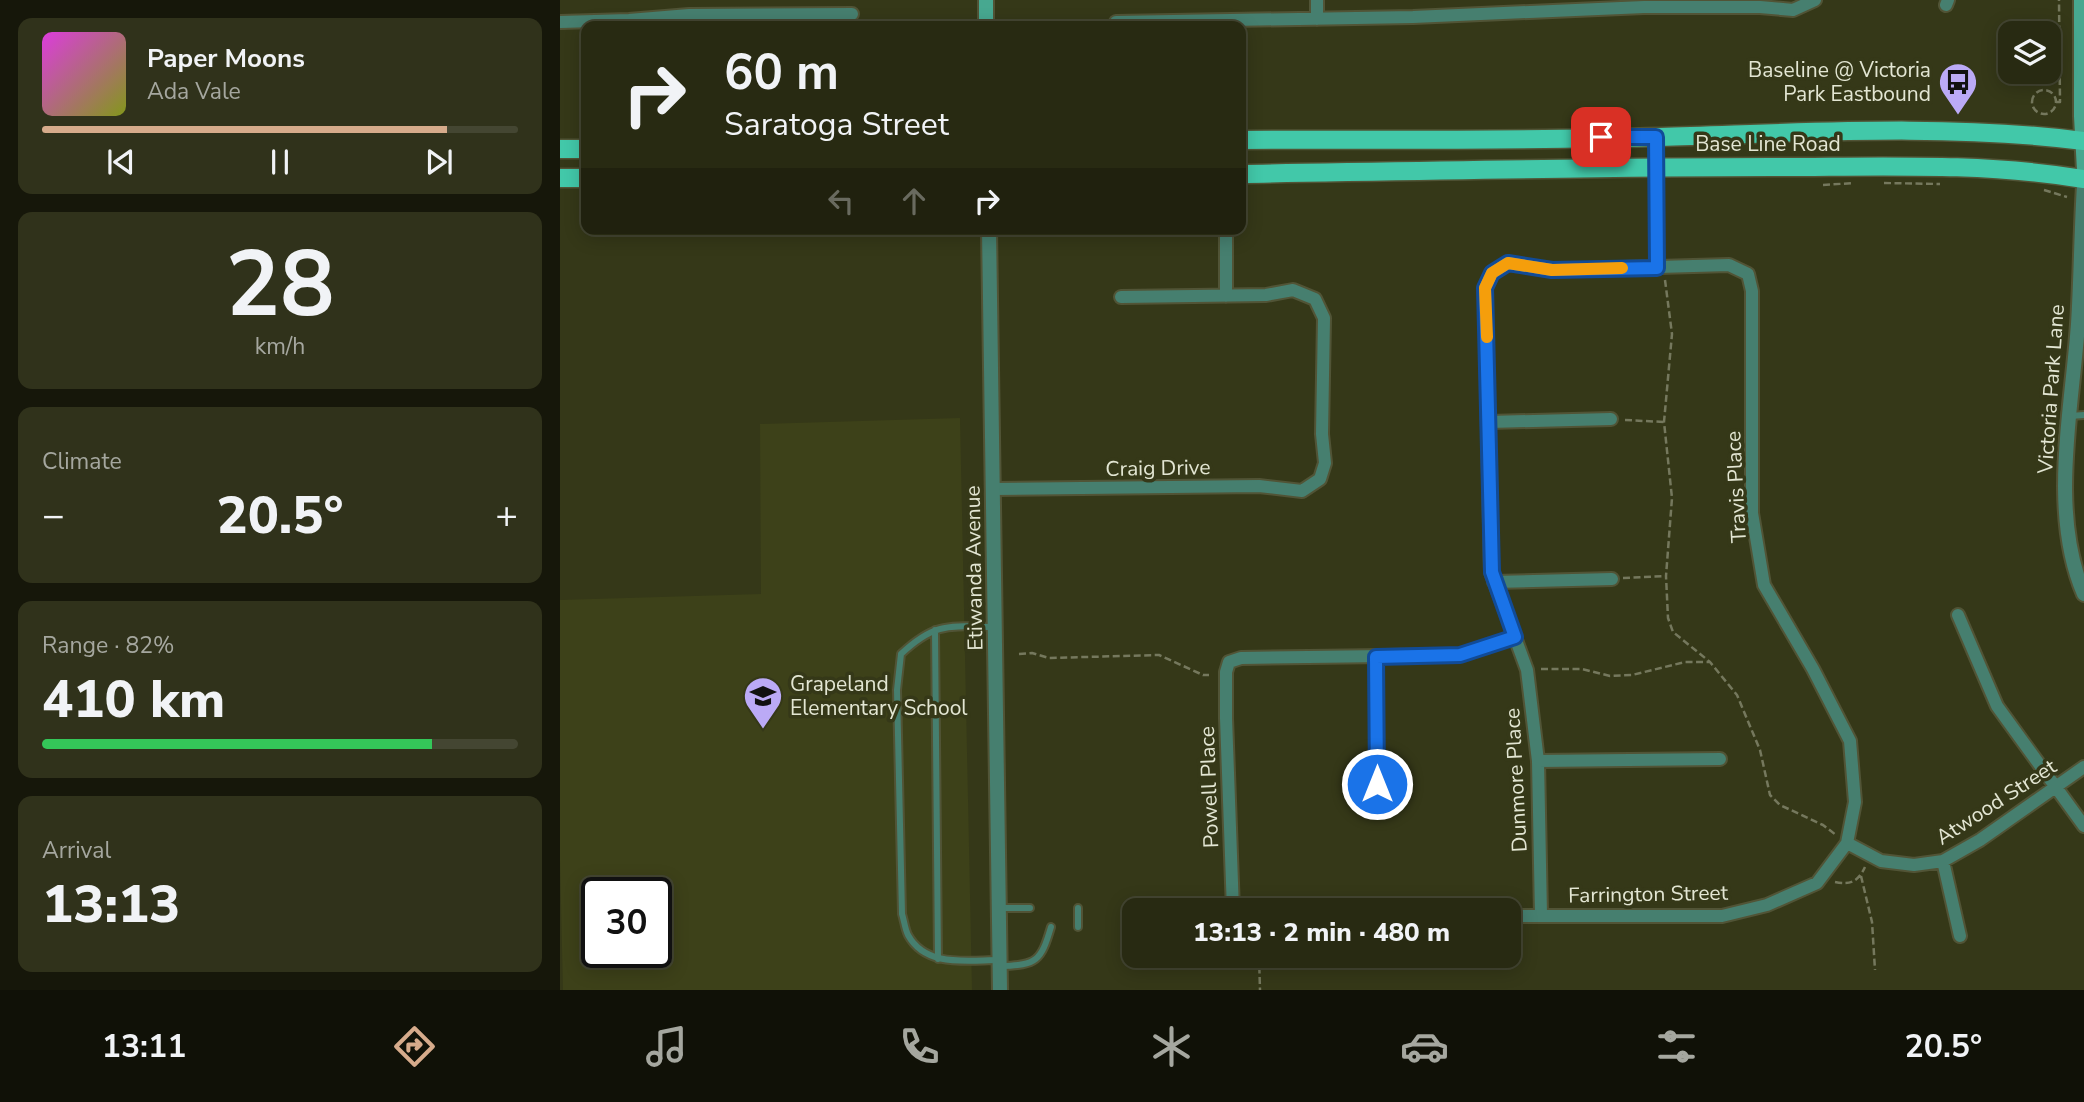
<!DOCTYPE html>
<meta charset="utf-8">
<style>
body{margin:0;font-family:"Nunito Sans",sans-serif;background:#30321b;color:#f1f3f6;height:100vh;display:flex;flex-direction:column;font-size:26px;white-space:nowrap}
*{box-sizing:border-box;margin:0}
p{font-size:23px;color:#a5a79f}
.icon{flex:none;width:38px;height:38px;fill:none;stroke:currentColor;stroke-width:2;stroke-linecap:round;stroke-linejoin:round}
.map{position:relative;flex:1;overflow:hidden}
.sheet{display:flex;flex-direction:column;gap:18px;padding:18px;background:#16170a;width:560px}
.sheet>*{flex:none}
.top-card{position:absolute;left:21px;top:21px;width:665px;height:214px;border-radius:14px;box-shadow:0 4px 18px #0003,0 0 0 2px #444632;background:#282a12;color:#f1f3f6;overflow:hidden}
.fabs{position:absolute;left:1438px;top:21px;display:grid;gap:14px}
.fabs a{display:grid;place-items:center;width:63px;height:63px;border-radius:14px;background:#282a12;box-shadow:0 4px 18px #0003,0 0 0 2px #444632;font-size:35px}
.speed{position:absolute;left:21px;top:877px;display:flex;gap:14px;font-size:35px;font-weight:700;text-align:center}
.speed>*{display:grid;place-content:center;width:91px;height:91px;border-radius:50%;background:#282a12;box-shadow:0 4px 18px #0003,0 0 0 2px #444632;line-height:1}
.speed .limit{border:4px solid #111;border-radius:10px;background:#fff;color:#111}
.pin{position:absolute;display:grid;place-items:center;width:60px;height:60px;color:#fff;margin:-30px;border-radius:14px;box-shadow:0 4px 10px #0006}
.me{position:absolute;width:77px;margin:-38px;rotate:0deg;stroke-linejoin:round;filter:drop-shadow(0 0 5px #0008)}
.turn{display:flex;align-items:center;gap:24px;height:147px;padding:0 28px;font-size:32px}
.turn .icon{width:91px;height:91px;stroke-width:2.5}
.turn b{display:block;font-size:49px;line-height:60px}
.lanes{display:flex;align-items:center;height:66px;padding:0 28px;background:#0003;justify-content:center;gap:35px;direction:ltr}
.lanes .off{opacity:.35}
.big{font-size:52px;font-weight:800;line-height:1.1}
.sheet .tile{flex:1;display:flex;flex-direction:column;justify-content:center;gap:10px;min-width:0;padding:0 24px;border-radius:14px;background:#30321b}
.sheet .dial{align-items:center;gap:0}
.dial b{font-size:91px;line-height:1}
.song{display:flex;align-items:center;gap:21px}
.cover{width:84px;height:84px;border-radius:10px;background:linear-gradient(135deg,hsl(300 70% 55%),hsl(70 70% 35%))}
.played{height:7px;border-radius:4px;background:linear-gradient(90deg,#d6ab8b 85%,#444632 85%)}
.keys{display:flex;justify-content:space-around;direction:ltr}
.heat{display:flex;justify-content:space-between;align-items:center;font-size:38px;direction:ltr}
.charge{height:10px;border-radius:5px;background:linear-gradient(90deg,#34c759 82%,#444632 0)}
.trip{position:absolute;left:562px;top:898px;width:399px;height:70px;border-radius:14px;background:#282a12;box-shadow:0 4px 18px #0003,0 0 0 2px #444632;font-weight:800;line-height:70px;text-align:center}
.tab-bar{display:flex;height:112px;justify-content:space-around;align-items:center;background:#101107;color:#a5a79f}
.tab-bar .icon{width:49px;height:49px}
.tab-bar .active{color:#d6ab8b}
.tab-bar b{font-size:32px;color:#f1f3f6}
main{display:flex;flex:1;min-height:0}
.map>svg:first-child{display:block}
.built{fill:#3d4119;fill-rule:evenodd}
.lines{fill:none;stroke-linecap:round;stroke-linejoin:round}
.service-casing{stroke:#515436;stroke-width:10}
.minor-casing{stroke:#515436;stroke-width:16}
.tertiary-casing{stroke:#515436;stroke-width:18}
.secondary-casing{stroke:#515436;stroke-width:18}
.primary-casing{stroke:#515436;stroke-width:21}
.path{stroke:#75785d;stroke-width:2.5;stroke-dasharray:7 3.5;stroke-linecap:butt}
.service{stroke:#467f6f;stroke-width:6}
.minor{stroke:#467f6f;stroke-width:12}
.tertiary{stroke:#467f6f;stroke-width:14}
.secondary{stroke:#47a890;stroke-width:14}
.primary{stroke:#42c8a9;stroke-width:18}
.route-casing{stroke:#114b97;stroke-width:18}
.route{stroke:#1a73e8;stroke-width:12}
.slow{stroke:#f59e0b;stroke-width:12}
.labels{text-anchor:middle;stroke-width:7;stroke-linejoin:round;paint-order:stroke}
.poi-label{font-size:21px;fill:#e3e6d3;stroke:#353818;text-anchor:end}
.street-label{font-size:21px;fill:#e3e6d3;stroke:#353818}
</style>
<main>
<section class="sheet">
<div class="tile">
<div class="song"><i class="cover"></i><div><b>Paper Moons</b><p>Ada Vale</p></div></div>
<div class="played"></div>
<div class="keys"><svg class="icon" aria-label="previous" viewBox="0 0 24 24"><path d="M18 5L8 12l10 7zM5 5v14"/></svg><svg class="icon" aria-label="pause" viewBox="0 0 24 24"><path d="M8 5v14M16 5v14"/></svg><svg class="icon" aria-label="next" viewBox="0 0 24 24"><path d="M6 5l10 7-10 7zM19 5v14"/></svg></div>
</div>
<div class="tile dial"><b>28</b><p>km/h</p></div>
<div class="tile"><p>Climate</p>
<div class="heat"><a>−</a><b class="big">20.5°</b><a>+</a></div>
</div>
<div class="tile"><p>Range · 82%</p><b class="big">410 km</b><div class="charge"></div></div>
<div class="tile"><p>Arrival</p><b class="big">13:13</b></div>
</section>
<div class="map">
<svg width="1524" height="990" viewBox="0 0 1524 990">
<rect width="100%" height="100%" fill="#353818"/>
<path class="built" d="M400 418 412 990H3L0 860V600L201 594 200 424ZM37 892H96V952H37Z"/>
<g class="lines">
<g class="service-casing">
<path id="service" d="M1510 416 1524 415
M434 627C389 626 375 622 341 654L337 690 342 914C344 920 345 929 348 935 366 968 408 960 439 960
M375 630 378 959
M441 908H470
M518 927V908
M441 966C477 965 481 961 491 927"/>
</g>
<g class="minor-casing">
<path id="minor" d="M757 0V19
M1386 5 1388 0
M0 22 69 20 129 15 292 14
M556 22 853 17 1084 7H1200L1233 10 1255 0
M1096 137 1097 268
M666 229V296
M929 422 1051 419
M434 489 699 486 742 491 760 479 765 463 762 434 764 318 755 299 733 290 706 295 561 297
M934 582 1052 579
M1398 615 1437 706 1524 826
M816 657 817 810
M978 761 1160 759
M1287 843 1321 861 1354 865 1383 861 1420 840 1524 767
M1383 861 1400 936
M673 910 666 718V672L669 662 681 658 900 655 955 637
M948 916H1162L1207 905 1257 883 1287 843 1295 802 1290 741 1253 669 1204 585 1192 513V291L1188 274 1169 265 992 270 948 263 932 273 925 288 931 572 967 670 978 761 981 915"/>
</g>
<g class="tertiary-casing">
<path id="tertiary" d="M1524 186C1521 232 1521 278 1518 324 1512 409 1489 513 1524 594
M429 229 440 990"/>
</g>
<g class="secondary-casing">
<path id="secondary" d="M426 0V26
M1521 0V116L1524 170"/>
</g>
<g class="primary-casing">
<path id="primary" d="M681 140C820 139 960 141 1100 137 1241 133 1383 123 1524 141
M0 149H26
M681 174C858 171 1035 167 1211 167 1316 167 1421 162 1524 179
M0 178H26"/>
</g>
<path class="path" d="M457 24 542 22
M1472 102a12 12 0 1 1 24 0a12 12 0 1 1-24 0Z
M1496 102H1500L1499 0
M1324 183 1380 184
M1263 185 1294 183
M1484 190 1507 197
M1105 280 1112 334 1104 422 1112 498 1106 576 1108 618 1113 632 1150 662 1177 695 1200 750 1210 795 1220 805 1263 825 1276 835
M1065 420 1104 422
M1063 578 1105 576
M459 654 472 653 489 658 599 655 643 675H649
M981 669H1022L1050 676 1072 675 1125 662H1150
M1301 876 1312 922 1315 970
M1275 882C1290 885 1298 882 1305 867
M699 956 700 990"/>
<use href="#service" class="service"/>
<use href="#minor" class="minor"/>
<use href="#tertiary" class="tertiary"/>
<use href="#secondary" class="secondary"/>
<use href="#primary" class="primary"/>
</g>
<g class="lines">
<g class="route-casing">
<path id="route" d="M817 784 816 657 900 655 955 637 932 572 925 288 932 273 948 263 992 270 1097 268 1096 137H1041"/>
</g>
<use href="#route" class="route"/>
<path class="slow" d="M927 337 925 288 932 273 948 263 992 270 1062 268"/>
</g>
<defs>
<g id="bus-pin" transform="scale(2.0125)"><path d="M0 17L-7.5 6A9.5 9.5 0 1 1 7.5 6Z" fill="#bbaaf6" stroke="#353818"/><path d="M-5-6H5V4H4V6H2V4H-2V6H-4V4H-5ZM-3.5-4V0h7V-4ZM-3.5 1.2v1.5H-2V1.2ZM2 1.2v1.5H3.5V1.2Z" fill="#111"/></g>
<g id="school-pin" transform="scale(2.0125)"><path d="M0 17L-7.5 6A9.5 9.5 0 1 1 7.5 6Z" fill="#bbaaf6" stroke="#353818"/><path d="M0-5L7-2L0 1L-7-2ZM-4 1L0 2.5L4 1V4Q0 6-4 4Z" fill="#111"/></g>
</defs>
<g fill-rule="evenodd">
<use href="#bus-pin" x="1398" y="82"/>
<use href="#school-pin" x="203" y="696"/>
</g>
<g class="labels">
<g class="poi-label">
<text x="1371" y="77">Baseline @ Victoria<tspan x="1371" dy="24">Park Eastbound</tspan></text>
<text x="230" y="691" text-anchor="start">Grapeland<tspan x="230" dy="24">Elementary School</tspan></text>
</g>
<g class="street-label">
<text x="1208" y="151">Base Line Road</text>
<text transform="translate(1491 389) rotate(-86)" y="7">Victoria Park Lane</text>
<text transform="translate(598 468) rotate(-1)" y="7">Craig Drive</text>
<text transform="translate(1176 487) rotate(-93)" y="7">Travis Place</text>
<text transform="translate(414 568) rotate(-91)" y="7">Etiwanda Avenue</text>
<text transform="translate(956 780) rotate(-93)" y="7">Dunmore Place</text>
<text transform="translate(649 787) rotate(-92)" y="7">Powell Place</text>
<text transform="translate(1436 802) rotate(-33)" y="7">Atwood Street</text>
<text transform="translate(1088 894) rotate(-1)" y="7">Farrington Street</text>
</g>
</g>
</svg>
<div class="fabs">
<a><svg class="icon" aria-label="layers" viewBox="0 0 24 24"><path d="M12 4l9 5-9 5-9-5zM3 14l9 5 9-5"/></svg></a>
</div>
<div class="speed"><div class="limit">30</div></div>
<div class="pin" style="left:1041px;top:137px;background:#d93025"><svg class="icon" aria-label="arrive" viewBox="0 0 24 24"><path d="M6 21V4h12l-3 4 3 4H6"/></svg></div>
<svg class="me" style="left:817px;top:784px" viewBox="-20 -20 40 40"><circle r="17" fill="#1a73e8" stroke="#fff" stroke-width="3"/><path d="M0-11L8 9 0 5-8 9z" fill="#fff"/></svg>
<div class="trip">13:13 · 2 min · 480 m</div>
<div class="top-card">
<div class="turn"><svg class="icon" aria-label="right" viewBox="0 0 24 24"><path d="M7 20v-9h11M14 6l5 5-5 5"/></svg><div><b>60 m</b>Saratoga Street</div></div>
<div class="lanes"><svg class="icon off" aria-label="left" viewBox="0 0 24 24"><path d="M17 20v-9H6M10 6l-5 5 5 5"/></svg><svg class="icon off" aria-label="ahead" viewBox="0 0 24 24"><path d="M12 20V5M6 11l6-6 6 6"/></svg><svg class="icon" aria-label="right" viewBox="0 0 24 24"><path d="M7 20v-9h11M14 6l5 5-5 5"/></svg></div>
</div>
</div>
</main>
<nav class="tab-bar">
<b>13:11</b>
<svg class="icon active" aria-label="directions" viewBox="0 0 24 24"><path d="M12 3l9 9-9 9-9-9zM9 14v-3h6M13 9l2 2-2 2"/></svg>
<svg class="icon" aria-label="music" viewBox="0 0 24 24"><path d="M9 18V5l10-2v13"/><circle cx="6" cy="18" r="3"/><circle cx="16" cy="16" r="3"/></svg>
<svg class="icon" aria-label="phone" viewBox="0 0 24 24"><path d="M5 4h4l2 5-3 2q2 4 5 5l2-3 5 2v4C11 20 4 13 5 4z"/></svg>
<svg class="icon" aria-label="climate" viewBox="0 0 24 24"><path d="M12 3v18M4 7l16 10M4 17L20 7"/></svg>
<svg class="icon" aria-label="car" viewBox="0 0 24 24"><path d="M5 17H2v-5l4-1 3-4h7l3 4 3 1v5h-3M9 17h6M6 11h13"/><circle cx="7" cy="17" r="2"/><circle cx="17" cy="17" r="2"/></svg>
<svg class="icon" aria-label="filters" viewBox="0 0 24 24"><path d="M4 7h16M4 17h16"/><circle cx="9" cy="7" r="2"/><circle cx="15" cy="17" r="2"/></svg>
<b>20.5°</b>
</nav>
